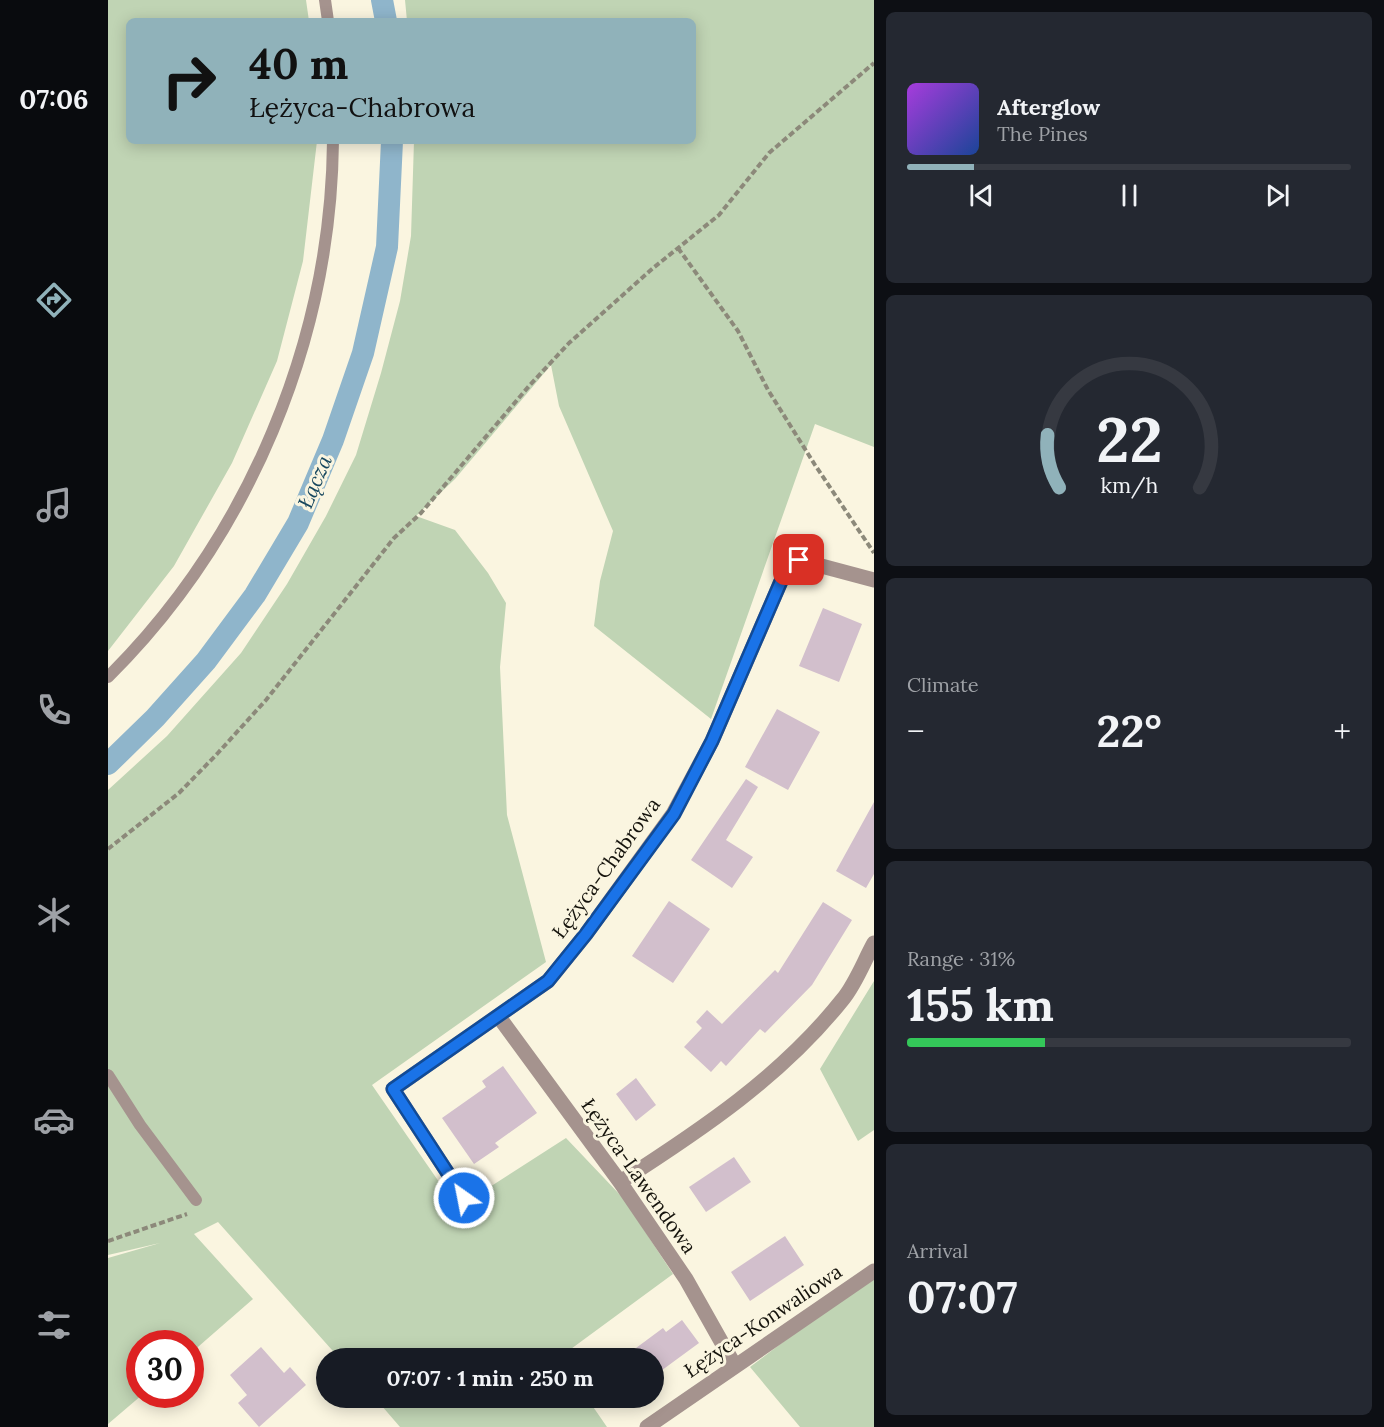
<!DOCTYPE html>
<meta charset="utf-8">
<style>
body{margin:0;font-family:Lora,serif;background:#242831;color:#f1f3f6;height:100vh;display:flex;flex-direction:column;font-size:22px;white-space:nowrap}
*{box-sizing:border-box;margin:0}
p{font-size:20px;color:#9ea1a6}
.icon{flex:none;width:33px;height:33px;fill:none;stroke:currentColor;stroke-width:2;stroke-linecap:round;stroke-linejoin:round}
.map{position:relative;flex:1;overflow:hidden}
.sheet{display:flex;flex-direction:column;gap:12px;padding:12px;background:#0d0f14;width:510px}
.sheet>*{flex:none}
.guide{position:absolute;left:18px;top:18px;width:570px;height:126px;border-radius:9px;box-shadow:0 3px 15px #0003;background:#90b2ba;color:#111;overflow:hidden}
.speed{position:absolute;left:18px;top:1330px;display:flex;gap:12px;font-size:30px;font-weight:700;text-align:center}
.speed>*{display:grid;place-content:center;width:78px;height:78px;border-radius:50%;background:#171b24;box-shadow:0 3px 15px #0003;line-height:1}
.speed .limit{border:9px solid #d22;background:#fff;color:#111}
.pin{position:absolute;display:grid;place-items:center;width:51px;height:51px;color:#fff;margin:-26px;border-radius:12px;box-shadow:0 3px 9px #0006}
.me{position:absolute;width:66px;margin:-33px;rotate:327deg;stroke-linejoin:round;filter:drop-shadow(0 0 4px #0008)}
.turn{display:flex;align-items:center;gap:21px;height:126px;padding:0 24px;font-size:27px}
.turn .icon{width:78px;height:78px;stroke-width:2.5}
.turn b{display:block;font-size:42px;line-height:51px}
.big{font-size:45px;font-weight:700;line-height:1.1}
.sheet .card{flex:1;display:flex;flex-direction:column;justify-content:center;gap:9px;min-width:0;padding:0 21px;border-radius:9px;background:#242831}
.sheet .dial{align-items:center;gap:0}
.dial svg{height:156px;overflow:visible;fill:none;stroke:#363941;stroke-width:7;stroke-linecap:round;text-anchor:middle}
.dial text{fill:#f1f3f6;stroke:none}
.song{display:flex;align-items:center;gap:18px}
.cover{width:72px;height:72px;border-radius:9px;background:linear-gradient(135deg,hsl(280 70% 55%),hsl(220 70% 35%))}
.played{height:6px;border-radius:3px;background:linear-gradient(90deg,#90b2ba 15%,#363941 15%)}
.keys{display:flex;justify-content:space-around;direction:ltr}
.heat{display:flex;justify-content:space-between;align-items:center;font-size:33px;direction:ltr}
.charge{height:9px;border-radius:4px;background:linear-gradient(90deg,#34c759 31%,#363941 0)}
.trip{position:absolute;left:208px;top:1348px;width:348px;height:60px;border-radius:30px;background:#171b24;box-shadow:0 3px 15px #0003;font-weight:700;line-height:60px;text-align:center}
main{display:flex;flex:1;min-height:0}
.tab-bar{display:flex;flex-direction:column;width:108px;justify-content:space-around;align-items:center;background:#090b0e;color:#9ea1a6}
.tab-bar .icon{width:42px;height:42px}
.tab-bar .on{color:#90b2ba}
.tab-bar b{font-size:27px;color:#f1f3f6}
.map>svg:first-child{display:block}
.green{fill:#c0d4b4}
.lines{fill:none;stroke-linecap:round;stroke-linejoin:round}
.canal{stroke:#8fb5cb;stroke-width:22}
.building{fill:#d2bfcc}
.path{stroke:#8c897a;stroke-width:4;stroke-dasharray:6 3;stroke-linecap:butt}
.service{stroke:#a5938e;stroke-width:12}
.minor{stroke:#a5938e;stroke-width:15}
.route-casing{stroke:#114b97;stroke-width:15}
.route{stroke:#1a73e8;stroke-width:10}
.labels{text-anchor:middle;stroke-width:6;stroke-linejoin:round;paint-order:stroke}
.street-label{font-size:20px;fill:#15130c;stroke:#faf5e0}
.water-label{font-size:21px;font-style:italic;fill:#15465e;stroke:#faf5e0}
</style>
<main>
<nav class="tab-bar">
<b>07:06</b>
<svg class="icon on" aria-label="directions" viewBox="0 0 24 24"><path d="M12 3l9 9-9 9-9-9zM9 14v-3h6M13 9l2 2-2 2"/></svg>
<svg class="icon" aria-label="music" viewBox="0 0 24 24"><path d="M9 18V5l10-2v13"/><circle cx="6" cy="18" r="3"/><circle cx="16" cy="16" r="3"/></svg>
<svg class="icon" aria-label="phone" viewBox="0 0 24 24"><path d="M5 4h4l2 5-3 2q2 4 5 5l2-3 5 2v4C11 20 4 13 5 4z"/></svg>
<svg class="icon" aria-label="climate" viewBox="0 0 24 24"><path d="M12 3v18M4 7l16 10M4 17L20 7"/></svg>
<svg class="icon" aria-label="car" viewBox="0 0 24 24"><path d="M5 17H2v-5l4-1 3-4h7l3 4 3 1v5h-3M9 17h6M6 11h13"/><circle cx="7" cy="17" r="2"/><circle cx="17" cy="17" r="2"/></svg>
<svg class="icon" aria-label="filters" viewBox="0 0 24 24"><path d="M4 7h16M4 17h16"/><circle cx="9" cy="7" r="2"/><circle cx="15" cy="17" r="2"/></svg>
</nav>
<div class="map">
<svg width="766" height="1427" viewBox="0 0 766 1427">
<rect width="100%" height="100%" fill="#faf5e0"/>
<path class="green" d="M0 0H198L201 21H21V141H209L195 261 169 361 124 463 66 566 0 651Z
M297 0H766V447L707 424 603 719 486 626 492 581 505 531 451 406 443 365 347 479 308 516 347 530 380 573 398 603 392 667 399 815 438 962 264 1085 349 1208 458 1138 515 1198 565 1274 452 1357 453 1359H232L110 1222 86 1234 145 1299 83 1353 82 1344H32V1395H34L0 1424V1258L52 1243 0 1255V790L59 736 133 653 179 584 218 516 248 455 273 373 292 301 303 236 306 141H585V21H299Z
M766 981V1130L750 1141 712 1069Z
M766 1273V1427H692L642 1367Z
M267 1398H479L499 1427H292Z"/>
<g class="lines">
<path class="canal" d="M274 0 278 21
M0 764 47 718 98 661 147 595 190 523 225 440 255 353 279 247 284 141"/>
</g>
<path class="building" d="M715 608 754 624 731 682 691 666Z
M669 709 712 732 680 790 637 767Z
M638 779 650 787 618 840 645 857 624 888 583 860Z
M766 802V874L758 888 728 871Z
M561 901 602 929 565 983 524 956Z
M715 902 744 920 704 985 657 1033 652 1029 618 1066 613 1061 603 1072 576 1047 594 1028 588 1022 599 1010 614 1024 667 970 670 973Z
M395 1066 429 1113 387 1143 391 1147 366 1164 334 1118 378 1087 374 1081Z
M528 1078 548 1105 528 1121 508 1094Z
M626 1157 643 1182 598 1212 581 1187Z
M677 1236 696 1265 642 1301 623 1272Z
M574 1320 591 1343 546 1376V1359H537L528 1348 555 1328 558 1332Z
M153 1347 176 1373 182 1367 198 1385 151 1427 130 1403 139 1395 122 1375Z"/>
<g class="lines">
<path class="path" d="M570 248 630 331 660 390 707 465 766 553
M0 849 71 793 109 754 158 700 286 538 313 513 421 386 461 343 544 269 611 215 661 153 766 63
M0 1241 79 1214"/>
<path class="service" d="M217 0 220 21
M0 677C141 537 223 340 225 141
M0 1075 32 1125 88 1200"/>
<path class="minor" d="M391 1017 512 1182 578 1279 627 1366
M512 1182C593 1130 674 1076 735 999 748 983 756 961 766 943
M356 1198 285 1089 440 981 478 934 565 814 604 741 674 579 691 560 766 580
M539 1427 766 1271"/>
</g>
<g class="lines">
<g class="route-casing">
<path id="route" d="M356 1198 285 1089 440 981 478 934 566 814 604 741 674 579 691 560"/>
</g>
<use href="#route" class="route"/>
</g>
<g class="labels">
<g class="street-label">
<text transform="translate(498 868) rotate(-54)" y="7">Łężyca-Chabrowa</text>
<text transform="translate(531 1176) rotate(55)" y="7">Łężyca-Lawendowa</text>
<text transform="translate(655 1321) rotate(-34)" y="7">Łężyca-Konwaliowa</text>
</g>
<g class="water-label">
<text transform="translate(207 482) rotate(-67)" y="7">Łącza</text>
</g>
</g>
</svg>
<div class="speed"><div class="limit">30</div></div>
<div class="pin" style="left:691px;top:560px;background:#d93025"><svg class="icon" aria-label="arrive" viewBox="0 0 24 24"><path d="M6 21V4h12l-3 4 3 4H6"/></svg></div>
<svg class="me" style="left:356px;top:1198px" viewBox="-20 -20 40 40"><circle r="17" fill="#1a73e8" stroke="#fff" stroke-width="3"/><path d="M0-11L8 9 0 5-8 9z" fill="#fff"/></svg>
<div class="trip">07:07 · 1 min · 250 m</div>
<div class="guide">
<div class="turn"><svg class="icon" aria-label="right" viewBox="0 0 24 24"><path d="M7 20v-9h11M14 6l5 5-5 5"/></svg><div><b>40 m</b>Łężyca-Chabrowa</div></div>
</div>
</div>
<section class="sheet">
<div class="card">
<div class="song"><i class="cover"></i><div><b>Afterglow</b><p>The Pines</p></div></div>
<div class="played"></div>
<div class="keys"><svg class="icon" aria-label="previous" viewBox="0 0 24 24"><path d="M18 5L8 12l10 7zM5 5v14"/></svg><svg class="icon" aria-label="pause" viewBox="0 0 24 24"><path d="M8 5v14M16 5v14"/></svg><svg class="icon" aria-label="next" viewBox="0 0 24 24"><path d="M6 5l10 7-10 7zM19 5v14"/></svg></div>
</div>
<div class="card dial"><svg viewBox="0 0 100 80">
<path d="M14 69A42 42 0 1 1 86 69"/>
<path d="M14 69A42 42 0 0 1 8 42" stroke="#90b2ba"/>
<text x="50" y="56" font-size="32" font-weight="700">22</text>
<text x="50" y="72" font-size="11">km/h</text>
</svg></div>
<div class="card"><p>Climate</p>
<div class="heat"><a>−</a><b class="big">22°</b><a>+</a></div>
</div>
<div class="card"><p>Range · 31%</p><b class="big">155 km</b><div class="charge"></div></div>
<div class="card"><p>Arrival</p><b class="big">07:07</b></div>
</section>
</main>
